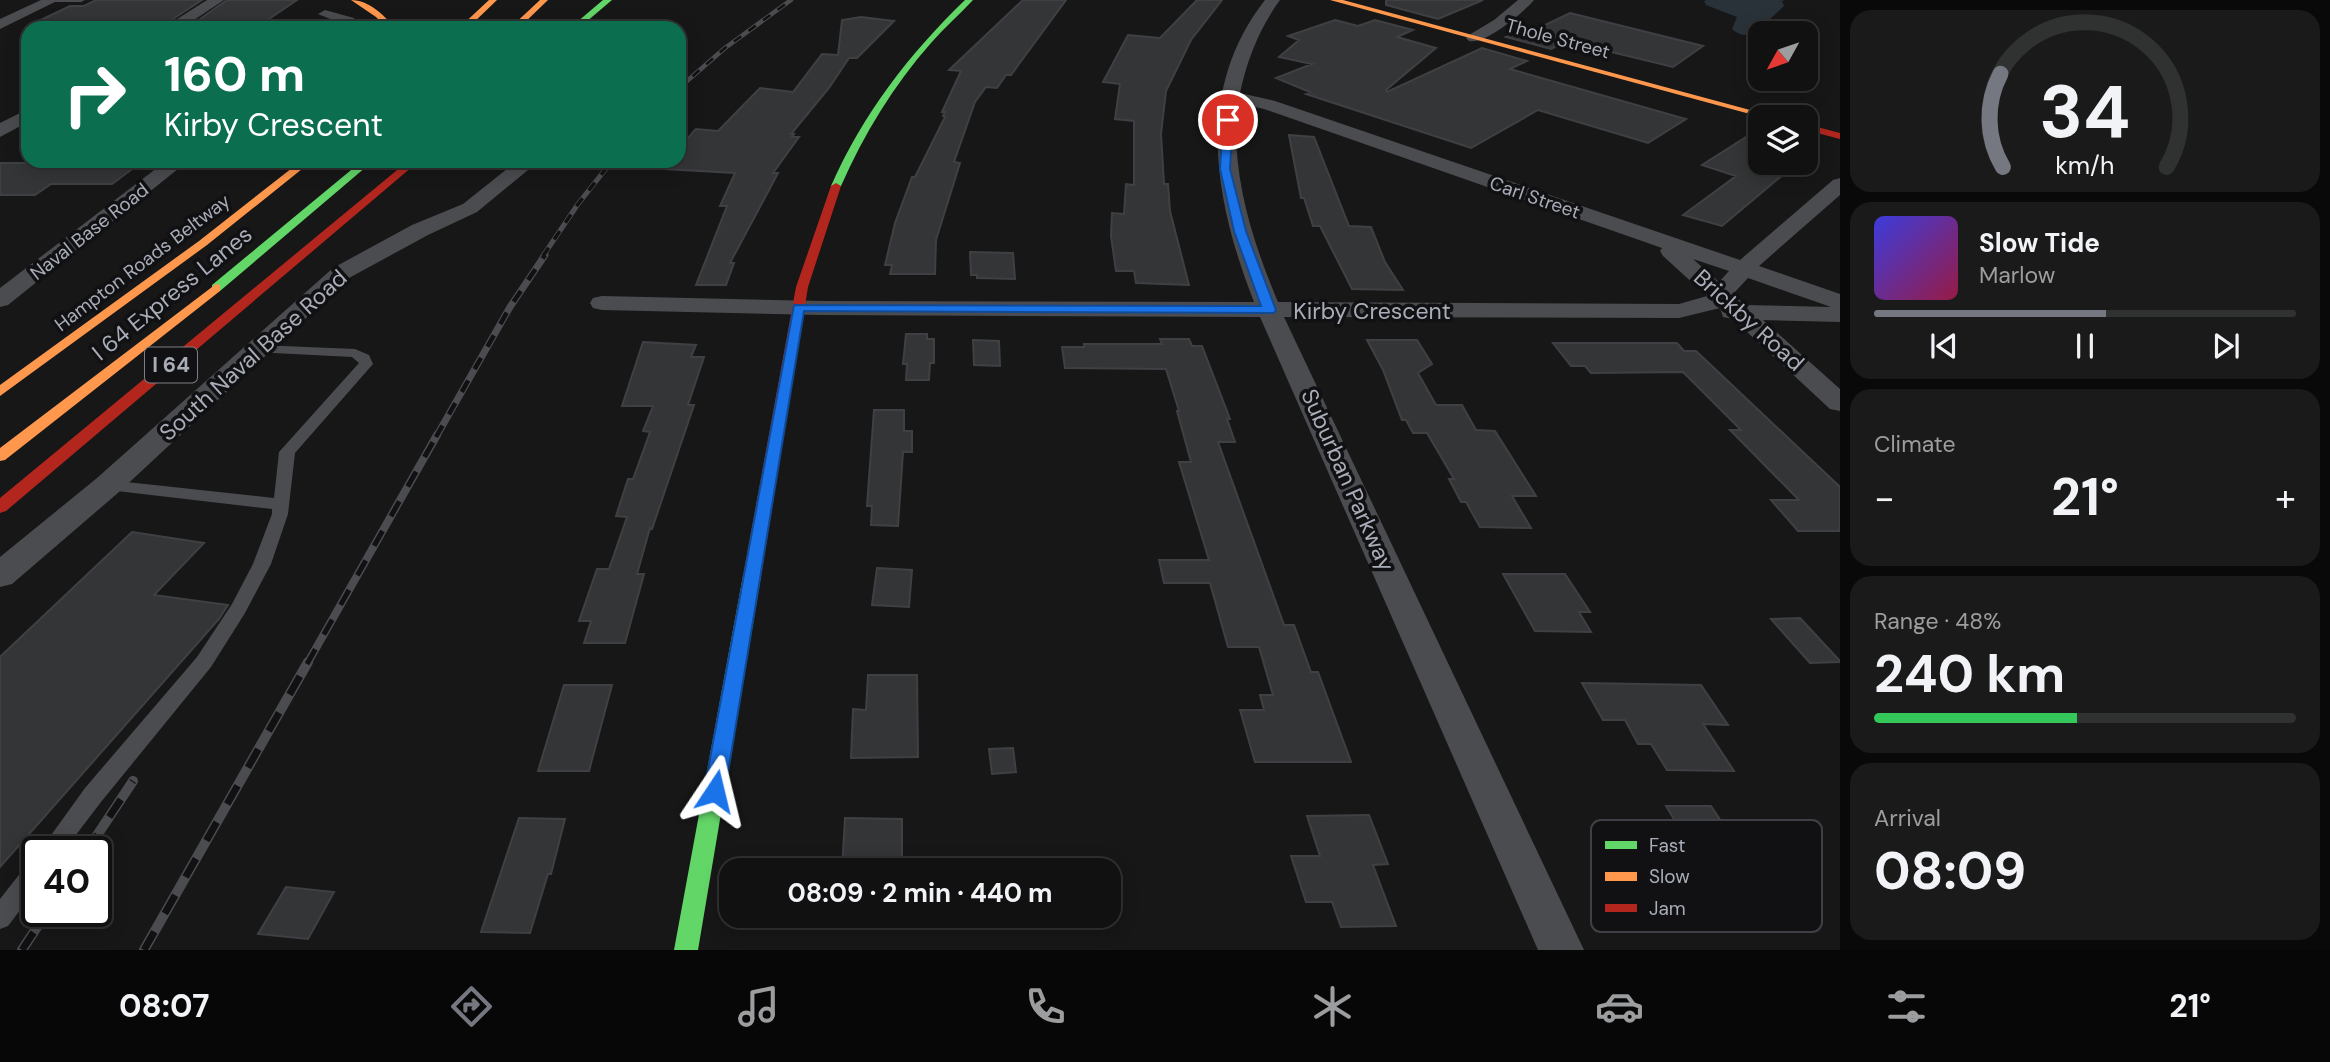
<!DOCTYPE html>
<meta charset="utf-8">
<style>
body{margin:0;font-family:"DM Sans",sans-serif;background:#1a1a1a;color:#f1f3f6;height:100vh;display:flex;flex-direction:column;font-size:26px;white-space:nowrap}
*{box-sizing:border-box;margin:0}
p{font-size:23px;color:#9c9d9f}
.icon{flex:none;width:38px;height:38px;fill:none;stroke:currentColor;stroke-width:2;stroke-linecap:round;stroke-linejoin:round}
.map{position:relative;flex:1;overflow:hidden}
.sheet{display:flex;flex-direction:column;gap:10px;padding:10px;background:#090909;width:490px}
.sheet>*{flex:none}
.banner{position:absolute;left:21px;top:21px;width:665px;height:147px;border-radius:21px;box-shadow:0 4px 18px #0003,0 0 0 2px #303131;background:#0b6e4f;color:#fff;overflow:hidden}
.needle{width:46px;rotate:230deg}
.controls{position:absolute;left:1748px;top:21px;display:grid;gap:14px}
.controls a{display:grid;place-items:center;width:70px;height:70px;border-radius:14px;background:#111;box-shadow:0 4px 18px #0003,0 0 0 2px #303131;font-size:35px}
.speed{position:absolute;left:21px;top:836px;display:flex;gap:14px;font-size:35px;font-weight:700;text-align:center}
.speed>*{display:grid;place-content:center;width:91px;height:91px;border-radius:50%;background:#111;box-shadow:0 4px 18px #0003,0 0 0 2px #303131;line-height:1}
.speed .limit{border:4px solid #111;border-radius:10px;background:#fff;color:#111}
.pin{position:absolute;display:grid;place-items:center;width:60px;height:60px;color:#fff;margin:-30px;border:4px solid #fff;border-radius:50%;box-shadow:0 2px 7px #0007}
.me{position:absolute;width:77px;margin:-38px;rotate:10deg;stroke-linejoin:round;filter:drop-shadow(0 0 5px #0008)}
.turn{display:flex;align-items:center;gap:24px;height:147px;padding:0 28px;font-size:32px}
.turn .icon{width:91px;height:91px;stroke-width:2.5}
.turn b{display:block;font-size:49px;line-height:60px}
.big{font-size:52px;font-weight:700;line-height:1.1}
.sheet .tile{flex:1;display:flex;flex-direction:column;justify-content:center;gap:10px;min-width:0;padding:0 24px;border-radius:21px;background:#1a1a1a}
.sheet .dial{align-items:center;gap:0}
.dial svg{height:182px;overflow:visible;fill:none;stroke:#303131;stroke-width:7;stroke-linecap:round;text-anchor:middle}
.dial text{fill:#f1f3f6;stroke:none}
.song{display:flex;align-items:center;gap:21px}
.cover{width:84px;height:84px;border-radius:10px;background:linear-gradient(135deg,hsl(240 70% 55%),hsl(340 70% 35%))}
.played{height:7px;border-radius:4px;background:linear-gradient(90deg,#757880 55%,#303131 55%)}
.keys{display:flex;justify-content:space-around;direction:ltr}
.heat{display:flex;justify-content:space-between;align-items:center;font-size:38px;direction:ltr}
.charge{height:10px;border-radius:5px;background:linear-gradient(90deg,#34c759 48%,#303131 0)}
.trip{position:absolute;left:719px;top:858px;width:402px;height:70px;border-radius:21px;background:#111;box-shadow:0 4px 18px #0003,0 0 0 2px #303131;font-weight:700;line-height:70px;text-align:center}
.tab-bar{display:flex;height:112px;justify-content:space-around;align-items:center;background:#070707;color:#9c9d9f}
.tab-bar .icon{width:49px;height:49px}
.tab-bar .on{color:#757880}
.tab-bar b{font-size:32px;color:#f1f3f6}
main{display:flex;flex:1;min-height:0}
.map>svg:first-child{display:block}
.water{fill:#2a3239}
.building{fill:#343537;stroke:#3f4043;stroke-width:2}
.lines{fill:none;stroke-linecap:round;stroke-linejoin:round}
.lane{fill:#4b4c50;fill-rule:evenodd}
.street{fill:#4b4c50;fill-rule:evenodd}
.fast{fill:#63d668;fill-rule:evenodd}
.slow{fill:#ff974d;fill-rule:evenodd}
.jam{fill:#b3261e;fill-rule:evenodd}
.rail-far4-casing{stroke:#4b4c4f;stroke-width:4.5}
.rail-far3-casing{stroke:#4b4c4f;stroke-width:5}
.rail-far2-casing{stroke:#4b4c4f;stroke-width:7}
.rail-far1-casing{stroke:#4b4c4f;stroke-width:8}
.rail-casing{stroke:#4b4c4f;stroke-width:10}
.rail-far4{stroke:#111113;stroke-width:2.5;stroke-dasharray:9;stroke-linecap:butt}
.rail-far3{stroke:#111113;stroke-width:3.5;stroke-dasharray:10;stroke-linecap:butt}
.rail-far2{stroke:#111113;stroke-width:4.5;stroke-dasharray:13;stroke-linecap:butt}
.rail-far1{stroke:#111113;stroke-width:5;stroke-dasharray:17;stroke-linecap:butt}
.rail{stroke:#111113;stroke-width:7;stroke-dasharray:21;stroke-linecap:butt}
.route{fill:#1a73e8;stroke:#114b97;stroke-width:2}
.labels{text-anchor:middle;stroke-width:7;stroke-linejoin:round;paint-order:stroke}
.far-street-label{font-size:19px;fill:#a8adb8;stroke:#111113}
.shield{fill:#111113;stroke:#7b7e86;stroke-width:2}
.shield-label{font-size:21px;font-weight:bold;fill:#a8adb8}
.street-label{font-size:23px;fill:#a8adb8;stroke:#111113}
.key{fill:#111113;stroke:#3e4045;stroke-width:2}
.key-label{font-size:19px;fill:#a8adb8}
</style>
<main>
<div class="map">
<svg width="1840" height="950" viewBox="0 0 1840 950">
<rect width="100%" height="100%" fill="#171717"/>
<path class="water" d="M1707 0H1786L1782 1 1784 6 1767 22 1769 33C1757 33 1744 40 1732 29L1737 17 1706 5 1704 1Z"/>
<path class="building" d="M96 0H202L162 26 26 27 70 6H84Z
M227 0H297L257 27 190 26Z
M1023 0H1066L1011 75H1006L997 88 986 87 975 102 954 162 960 163 936 240 935 274H890L892 265H885L895 223 912 177H915L945 117 943 116 945 112H942L961 71 949 70Z
M1197 0H1222L1191 40 1166 91 1161 134 1164 184H1168L1170 211 1189 285 1136 283 1134 271H1116L1111 236 1112 213 1124 214 1126 184 1134 185V121L1115 119 1120 84 1103 82 1128 35 1160 38Z
M1386 0H1483L1438 19 1386 5Z
M1570 13 1703 46 1673 67 1566 41 1551 49 1506 37 1530 26 1539 28Z
M861 17 894 21 857 58H849L829 88 791 134H794L792 137H799L773 173H778L730 263H734L726 285H696L727 206H720L735 173 665 169 671 161H679V150L693 132 696 129 718 131 760 88 793 92 822 54 838 55 842 20Z
M1335 20 1358 26 1375 20 1413 30 1397 37 1436 48 1386 90 1387 92 1482 48 1527 61 1510 69 1686 119 1648 143 1538 110 1471 148 1306 94 1310 92 1276 78 1312 64 1279 57 1299 40 1288 36Z
M1289 135 1314 137 1349 226 1371 227 1385 262 1403 290 1352 289 1320 226H1313L1304 198H1301Z
M1746 137 1760 141V163H1797L1722 226 1683 215 1736 176 1702 165Z
M0 163H140L112 184H51L35 195H0Z
M970 252 1013 253 1015 279 977 278V275H971Z
M906 334H927V339H934V363H930L929 380H906L907 364H903Z
M1160 339H1189L1192 346H1202L1230 419H1227L1235 442H1218L1284 625H1294L1311 672H1318L1351 762H1255L1240 710H1264L1260 695H1273L1259 647H1228L1210 583H1164L1159 560H1209L1179 462H1191L1177 411H1179L1166 369 1065 368 1062 347H1084V344H1162Z
M973 340 999 341 1000 366 974 365Z
M1367 340H1417L1432 364 1418 373 1436 405H1462L1476 430 1495 431 1536 496H1512L1531 528 1480 527 1466 502H1461L1449 479H1454L1427 433H1413L1406 420H1402L1383 370Z
M643 342 696 345 691 357H704L688 405H694L652 529 650 528 637 574H644L625 643H584L591 621H579L597 569H609L627 517 616 516 628 479H633L650 432 643 431 653 406H622Z
M1553 343H1677L1684 351H1696L1840 487V531H1798L1771 500H1799L1730 430H1741L1683 372 1591 373 1585 366H1571Z
M874 410H904V431H912V452H903L898 526 871 525 872 506H867Z
M132 532 204 543 154 595 228 605 219 619 0 867V657Z
M877 568 912 570 909 607 872 605Z
M1503 574H1565L1590 612H1579L1591 632 1535 631Z
M1800 618 1840 661V662L1810 663 1771 619Z
M868 675H917L918 757 851 758 853 709 866 710Z
M1582 683 1701 685 1728 725 1703 724 1734 771 1667 770 1651 744H1638L1625 720H1603Z
M564 685H612L589 771H538Z
M1013 748 1016 772 992 774 989 749Z
M1666 806H1711L1739 848H1734L1773 910 1712 911 1672 844H1689Z
M1369 815 1388 864 1373 865 1396 926 1341 927 1332 902H1306L1291 856H1320L1307 816Z
M519 818 565 819 551 874H548L530 933 481 932Z
M845 818 902 819V870H842Z
M286 887 334 892 308 939 258 934Z"/>
<g class="lines">
<path class="lane" d="M48 0H85L81 2H52Z
M259 345 355 349 369 355 373 364 295 453 288 514 271 564 245 613 211 667 101 802 63 852H39L85 788 197 657 232 604 253 564 272 514V509L108 490 102 489 100 485 102 481 108 480 274 498 279 452 359 363 352 357 254 352 252 349 254 346Z
M37 859V888L8 926 0 929V899L29 862Z"/>
<path class="street" d="M41 0H59L0 29V19Z
M207 0H224L182 28H163Z
M1265 0H1280C1260 27 1247 60 1240 93L1275 101 1740 260 1833 180 1840 178V195L1759 266 1840 294V322L1763 320 1840 389V411L1830 409 1733 319 1723 317 1720 308 1679 318 1284 317 1584 950H1538L1260 317 822 315 602 310 593 308 590 303 593 298 602 296 822 301 1254 302C1215 202 1193 92 1265 0ZM1237 103 1264 109 1662 248 1660 251 1663 256 1707 296 1679 304 1278 302C1251 238 1231 173 1237 103ZM1693 259 1729 271 1719 282ZM1748 278 1831 307H1833L1745 305 1733 294Z
M1518 0H1534C1523 13 1485 45 1469 41L1466 38 1469 35 1494 20Z
M325 10 354 18 356 21 353 28H337L340 23 318 14Z
M28 109V122L0 137V123Z
M166 161H188L8 305 0 307V288Z
M517 161H539L477 212 428 235 349 278 119 492 12 584 0 587V557L97 478 333 268 412 225 463 204Z"/>
<path class="fast" d="M603 0H612L579 28H570Z
M965 0H973C959 15 944 28 931 43 893 86 864 134 841 186L832 188 831 186C863 114 908 55 965 0Z
M362 161H373L220 291H212V285Z
M752 570 758 571 761 576 698 950H674L743 576 746 571Z"/>
<path class="slow" d="M351 0C369 0 384 15 395 28H387L376 17Z
M489 0H497L468 28H459Z
M540 0H548L519 28H510Z
M1330 0H1343L1776 117H1761Z
M301 161H312L207 245 0 396V385L199 241Z
M216 284 220 285V291L5 460 0 461V448Z"/>
<path class="jam" d="M1806 124 1840 133V139L1806 130Z
M408 161H419L6 511 0 513V498Z
M836 183 841 186 808 287 761 576 758 581H746L743 576 796 287 831 186Z"/>
<g class="rail-far4-casing">
<path id="rail-far4" d="M679 88 725 48 791 0"/>
</g>
<g class="rail-far3-casing">
<path id="rail-far3" d="M543 256 578 204 612 161"/>
</g>
<g class="rail-far2-casing">
<path id="rail-far2" d="M436 437 510 307 545 255"/>
</g>
<g class="rail-far1-casing">
<path id="rail-far1" d="M307 664 437 435"/>
</g>
<g class="rail-casing">
<path id="rail" d="M86 852 133 781
M22 950 47 912
M144 950 308 662"/>
</g>
<use href="#rail-far4" class="rail-far4"/>
<use href="#rail-far3" class="rail-far3"/>
<use href="#rail-far2" class="rail-far2"/>
<use href="#rail-far1" class="rail-far1"/>
<use href="#rail" class="rail"/>
</g>
<path class="route" d="M1228 117 1233 120 1230 169 1246 231 1276 310 1274 313 804 311 725 791 722 798 715 801 707 798 704 791 794 305 1261 306 1234 231 1220 169 1223 120Z"/>
<g class="labels">
<g class="far-street-label">
<text transform="translate(1558 38) rotate(15)" y="7">Thole Street</text>
<text transform="translate(1535 197) rotate(19)" y="7">Carl Street</text>
<text transform="translate(89 231) rotate(-38)" y="7">Naval Base Road</text>
<text transform="translate(142 262) rotate(-37)" y="7">Hampton Roads Beltway</text>
</g>
<rect class="shield" x="145" y="347.5" width="52" height="35" rx="5"/>
<g class="shield-label">
<text x="171" y="372">I 64</text>
</g>
<g class="street-label">
<text transform="translate(172 293) rotate(-39)" y="8">I 64 Express Lanes</text>
<text x="1372" y="319">Kirby Crescent</text>
<text transform="translate(1749 320) rotate(42)" y="8">Brickby Road</text>
<text transform="translate(253 355) rotate(-42)" y="8">South Naval Base Road</text>
<text transform="translate(1348 480) rotate(66)" y="8">Suburban Parkway</text>
</g>
</g>
<rect x="1591" y="820" width="231" height="112" rx="10" class="key"/>
<rect x="1605" y="841" width="32" height="8" fill="#63d668"/>
<rect x="1605" y="872" width="32" height="9" fill="#ff974d"/>
<rect x="1605" y="904" width="32" height="8" fill="#b3261e"/>
<g class="key-label">
<text x="1649" y="852">Fast</text>
<text x="1649" y="883">Slow</text>
<text x="1649" y="915">Jam</text>
</g>
</svg>
<div class="controls">
<a><svg class="needle" viewBox="-14 -14 28 28"><path d="M0-13l5 13h-10z" fill="#e53935"/><path d="M0 13l5-13h-10z" fill="#9c9d9f"/></svg></a>
<a><svg class="icon" aria-label="layers" viewBox="0 0 24 24"><path d="M12 4l9 5-9 5-9-5zM3 14l9 5 9-5"/></svg></a>
</div>
<div class="speed"><div class="limit">40</div></div>
<div class="pin" style="left:1228px;top:120px;background:#d93025"><svg class="icon" aria-label="arrive" viewBox="0 0 24 24"><path d="M6 21V4h12l-3 4 3 4H6"/></svg></div>
<svg class="me" style="left:715px;top:791px" viewBox="-20 -20 40 40"><path d="M0-17L14 15 0 8-14 15z" fill="#1a73e8" stroke="#fff" stroke-width="4"/></svg>
<div class="trip">08:09 · 2 min · 440 m</div>
<div class="banner">
<div class="turn"><svg class="icon" aria-label="right" viewBox="0 0 24 24"><path d="M7 20v-9h11M14 6l5 5-5 5"/></svg><div><b>160 m</b>Kirby Crescent</div></div>
</div>
</div>
<section class="sheet">
<div class="tile dial"><svg viewBox="0 0 100 80">
<path d="M14 69A42 42 0 1 1 86 69"/>
<path d="M14 69A42 42 0 0 1 13 28" stroke="#757880"/>
<text x="50" y="56" font-size="32" font-weight="700">34</text>
<text x="50" y="72" font-size="11">km/h</text>
</svg></div>
<div class="tile">
<div class="song"><i class="cover"></i><div><b>Slow Tide</b><p>Marlow</p></div></div>
<div class="played"></div>
<div class="keys"><svg class="icon" aria-label="previous" viewBox="0 0 24 24"><path d="M18 5L8 12l10 7zM5 5v14"/></svg><svg class="icon" aria-label="pause" viewBox="0 0 24 24"><path d="M8 5v14M16 5v14"/></svg><svg class="icon" aria-label="next" viewBox="0 0 24 24"><path d="M6 5l10 7-10 7zM19 5v14"/></svg></div>
</div>
<div class="tile"><p>Climate</p>
<div class="heat"><a>−</a><b class="big">21°</b><a>+</a></div>
</div>
<div class="tile"><p>Range · 48%</p><b class="big">240 km</b><div class="charge"></div></div>
<div class="tile"><p>Arrival</p><b class="big">08:09</b></div>
</section>
</main>
<nav class="tab-bar">
<b>08:07</b>
<svg class="icon on" aria-label="directions" viewBox="0 0 24 24"><path d="M12 3l9 9-9 9-9-9zM9 14v-3h6M13 9l2 2-2 2"/></svg>
<svg class="icon" aria-label="music" viewBox="0 0 24 24"><path d="M9 18V5l10-2v13"/><circle cx="6" cy="18" r="3"/><circle cx="16" cy="16" r="3"/></svg>
<svg class="icon" aria-label="phone" viewBox="0 0 24 24"><path d="M5 4h4l2 5-3 2q2 4 5 5l2-3 5 2v4C11 20 4 13 5 4z"/></svg>
<svg class="icon" aria-label="climate" viewBox="0 0 24 24"><path d="M12 3v18M4 7l16 10M4 17L20 7"/></svg>
<svg class="icon" aria-label="car" viewBox="0 0 24 24"><path d="M5 17H2v-5l4-1 3-4h7l3 4 3 1v5h-3M9 17h6M6 11h13"/><circle cx="7" cy="17" r="2"/><circle cx="17" cy="17" r="2"/></svg>
<svg class="icon" aria-label="filters" viewBox="0 0 24 24"><path d="M4 7h16M4 17h16"/><circle cx="9" cy="7" r="2"/><circle cx="15" cy="17" r="2"/></svg>
<b>21°</b>
</nav>
